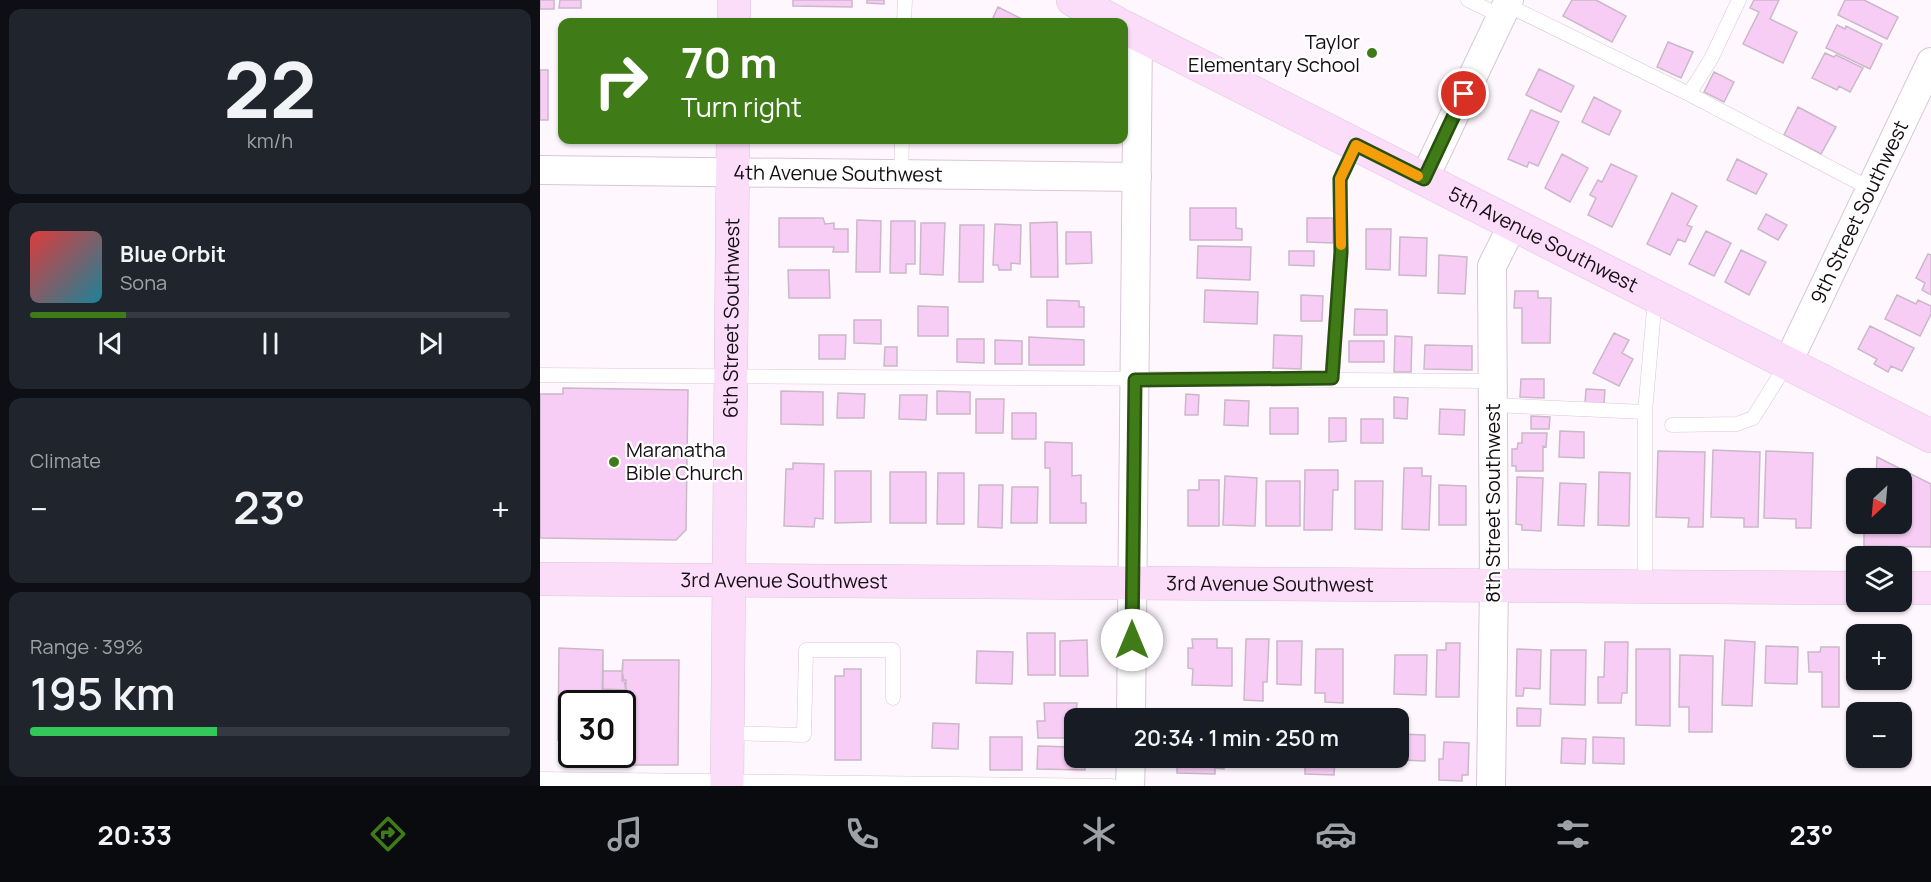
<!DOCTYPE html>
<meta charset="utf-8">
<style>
body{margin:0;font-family:Manrope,sans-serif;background:#20242c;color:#f1f3f6;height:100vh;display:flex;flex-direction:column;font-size:22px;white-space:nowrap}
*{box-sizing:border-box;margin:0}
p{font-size:20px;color:#9ea1a6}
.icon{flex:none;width:33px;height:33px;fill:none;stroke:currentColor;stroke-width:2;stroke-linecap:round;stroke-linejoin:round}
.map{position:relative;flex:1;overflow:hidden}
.side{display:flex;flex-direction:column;gap:9px;padding:9px;background:#0d0f14;width:540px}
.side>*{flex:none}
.banner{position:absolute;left:18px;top:18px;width:570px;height:126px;border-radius:12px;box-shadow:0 2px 4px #0004;background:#3f7b16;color:#fff;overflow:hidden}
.needle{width:39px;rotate:206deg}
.fabs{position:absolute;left:1306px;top:468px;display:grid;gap:12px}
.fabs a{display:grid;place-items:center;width:66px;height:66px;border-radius:12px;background:#171b24;box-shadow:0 2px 4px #0004;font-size:30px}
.speed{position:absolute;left:18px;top:690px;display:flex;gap:12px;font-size:30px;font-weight:700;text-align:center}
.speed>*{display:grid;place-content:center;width:78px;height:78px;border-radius:50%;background:#171b24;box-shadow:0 2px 4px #0004;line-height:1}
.speed .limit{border:3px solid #111;border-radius:9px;background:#fff;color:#111}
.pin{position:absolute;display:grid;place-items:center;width:51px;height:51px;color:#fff;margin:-26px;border:3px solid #fff;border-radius:50%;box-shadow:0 2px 6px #0007}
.me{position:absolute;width:66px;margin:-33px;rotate:0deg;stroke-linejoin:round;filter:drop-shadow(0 0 4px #0008)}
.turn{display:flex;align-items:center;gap:21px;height:126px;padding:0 24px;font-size:27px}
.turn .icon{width:78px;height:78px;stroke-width:2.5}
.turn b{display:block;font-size:42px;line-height:51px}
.big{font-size:45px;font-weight:600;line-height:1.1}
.side .card{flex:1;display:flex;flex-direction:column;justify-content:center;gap:9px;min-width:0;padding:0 21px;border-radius:12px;background:#20242c}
.side .dial{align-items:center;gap:0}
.dial b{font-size:78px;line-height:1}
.song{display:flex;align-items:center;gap:18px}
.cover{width:72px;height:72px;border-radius:9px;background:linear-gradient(135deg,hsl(0 70% 55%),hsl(190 70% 35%))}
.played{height:6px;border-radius:3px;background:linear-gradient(90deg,#3f7b16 20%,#363941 20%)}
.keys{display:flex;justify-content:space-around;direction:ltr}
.heat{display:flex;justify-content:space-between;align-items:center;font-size:33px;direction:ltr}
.charge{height:9px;border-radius:4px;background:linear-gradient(90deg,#34c759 39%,#363941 0)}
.trip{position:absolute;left:524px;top:708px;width:345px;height:60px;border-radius:12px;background:#171b24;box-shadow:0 2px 4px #0004;font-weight:600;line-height:60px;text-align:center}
.tabs{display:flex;height:96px;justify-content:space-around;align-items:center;background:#090b0e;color:#9ea1a6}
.tabs .icon{width:42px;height:42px}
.tabs .current{color:#3f7b16}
.tabs b{font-size:27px;color:#f1f3f6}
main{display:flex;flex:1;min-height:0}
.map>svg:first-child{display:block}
.building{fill:#f8cdf5;stroke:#cab8c9;stroke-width:1.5}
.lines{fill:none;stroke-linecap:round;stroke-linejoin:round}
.lane-casing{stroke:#d9c6d7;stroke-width:15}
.street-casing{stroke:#d9c6d7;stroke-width:30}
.secondary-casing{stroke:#d9c6d7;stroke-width:34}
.lane{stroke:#fff;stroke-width:14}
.street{stroke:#fff;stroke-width:28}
.secondary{stroke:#fbddfa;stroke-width:33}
.route-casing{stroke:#29500e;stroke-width:15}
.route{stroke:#3f7b16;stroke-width:10}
.slow{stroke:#f59e0b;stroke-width:10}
.poi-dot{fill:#3f7b16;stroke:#fff;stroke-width:2}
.labels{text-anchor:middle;stroke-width:4.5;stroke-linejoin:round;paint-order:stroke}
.poi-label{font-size:20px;fill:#140d13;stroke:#fff;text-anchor:end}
.street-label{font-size:20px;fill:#140d13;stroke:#fff}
</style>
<main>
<section class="side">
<div class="card dial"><b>22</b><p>km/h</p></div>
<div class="card">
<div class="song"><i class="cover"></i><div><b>Blue Orbit</b><p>Sona</p></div></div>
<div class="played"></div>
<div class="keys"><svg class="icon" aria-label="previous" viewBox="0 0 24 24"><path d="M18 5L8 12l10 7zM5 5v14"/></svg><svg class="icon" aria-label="pause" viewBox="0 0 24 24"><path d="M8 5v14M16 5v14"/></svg><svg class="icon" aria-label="next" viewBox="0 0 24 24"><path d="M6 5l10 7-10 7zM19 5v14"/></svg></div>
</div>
<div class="card"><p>Climate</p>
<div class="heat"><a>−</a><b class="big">23°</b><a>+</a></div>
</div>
<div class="card"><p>Range · 39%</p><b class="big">195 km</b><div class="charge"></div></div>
</section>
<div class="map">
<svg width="1391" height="786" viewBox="0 0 1391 786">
<rect width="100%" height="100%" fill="#fff7fe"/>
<path class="building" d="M0 0H14V9H0Z
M20 0H41V8H19Z
M253 0H312V7L253 6Z
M327 0H344V4L327 3Z
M1032 0H1056L1086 16 1072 42 1023 16Z
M1214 0H1239L1230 19 1257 32 1243 63 1203 44 1219 12 1210 8Z
M1305 0H1324L1358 17 1347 39 1298 15Z
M458 7 484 20 483 22H451Z
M1297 25 1305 29 1306 26 1342 44 1330 69 1286 48Z
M1128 42 1153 52 1141 78 1117 67Z
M1285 53 1294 57 1296 55 1323 68 1310 92 1299 86 1297 90 1272 78Z
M20 62H22V106H19Z
M999 69 1034 86 1021 112 986 95Z
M0 70H8V120H0Z
M1174 72 1194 82 1184 102 1164 92Z
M1054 97 1081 111 1069 135 1042 122Z
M1258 107 1296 127 1281 154 1244 135Z
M991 110 1019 122 998 166 989 162 987 167 968 159Z
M1022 154 1048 168 1030 202 1005 188Z
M1197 159 1227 174 1216 194 1187 180Z
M1071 164 1097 176 1072 227 1048 215 1056 198 1050 195 1058 180 1062 182Z
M1132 193 1157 206 1147 225 1152 227 1145 242 1138 239 1130 255 1107 244Z
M650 208H696V228L702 229V240H650Z
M1226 214 1247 225 1238 240 1218 229Z
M239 218H283L285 224 294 223V229H308V252H293L294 247H239Z
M767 218H793V243L767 242Z
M317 220 341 221 340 272H316Z
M351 221H375V264H366V273H350Z
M517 222 518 277H491L490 223Z
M381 223H405L403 275 380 274Z
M455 224 481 225 480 264 471 263V270H459L458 265H453Z
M420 225H444L443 282H419Z
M826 229H851L850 270 826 269Z
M1166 231 1191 243 1174 276 1149 264Z
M526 232H551L552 263 526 264Z
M860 237 887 238 886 276 859 275Z
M658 246 711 247 710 280 657 278Z
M1201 250 1226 262 1209 295 1185 282Z
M749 251H774V266L749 265Z
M1388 254 1391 255V295L1382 290 1385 283 1376 278Z
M899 255 927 257 925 294 898 293Z
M248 270H289L290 298H249Z
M665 290 718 292 717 324 664 322Z
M975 291H998V298H1011L1010 343H982V308H974Z
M761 295 783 296 782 321H761Z
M1357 295 1376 304 1378 300 1391 306V314L1380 336 1345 319Z
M507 300 539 301V307H544V327H507Z
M378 306 408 307V336H378Z
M815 309 847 310V335H814Z
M314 320H341V344L314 343Z
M1330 326 1374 348 1362 371 1351 366 1348 372 1334 364 1337 359 1318 349Z
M1074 333 1089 340 1082 353 1093 359 1079 386 1053 373Z
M279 335H306L305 359H279Z
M734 335 762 336 761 369 733 368Z
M855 336 872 337 871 372H854Z
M489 337 544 340V365H489Z
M417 339H444V363L417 362Z
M455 340 482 341V364H455Z
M809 341H844V362H809Z
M885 345 932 346V370L884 369Z
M345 347H357V366H344Z
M981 379H1004V398L980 397Z
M23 388 148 390 146 530 136 540 0 538V394H23Z
M23 388 148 390 146 530 136 540 0 538V394H23Z
M1046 389 1065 390 1064 404 1045 403Z
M241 391 283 392V425L241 424Z
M397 391 430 392V414H397Z
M298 393 325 394 324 418H297Z
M646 394 659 395 658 415H645Z
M360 395H387L386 420 359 419Z
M854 397 868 398 867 419 854 418Z
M436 399H464L463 433H436Z
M685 400 709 401 708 426 684 425Z
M730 408H758V434H730Z
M900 409 925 410 924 435 899 434Z
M472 413H496V439H472Z
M991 416 1010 417 1009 429H991Z
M789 418H806V441L789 442Z
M821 419H843V443H821Z
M1020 431 1044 432V458L1019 457Z
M982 433H1007L1006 447 1003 446V471H976V466H972V449H977L978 443H982Z
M505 442 532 443V476L541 475V503H546V523H510V468H505Z
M1173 450 1220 452 1218 527H1204V518L1171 517Z
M1118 451 1165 452 1163 527H1148L1149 518 1116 517Z
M1226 451 1273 453 1271 528H1256V519L1224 518Z
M1337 457 1391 484V547L1324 546V524H1362V478H1336Z
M253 463 284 464 283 519 275 518 274 527 244 526 246 469H253Z
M864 468H882V476H891L889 530 862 529Z
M765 470H798V490H793L792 530H764Z
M295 471H331V522L295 523Z
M350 472H386V523H350Z
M1059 472 1090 473 1089 526 1058 525Z
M398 473H424V524H397Z
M685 476 717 478 715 526 683 525Z
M977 477 1003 478 1001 531 982 530V525L976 524Z
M659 480H679V526H648V490H659Z
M726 481H760V526H726Z
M815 481H843L842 530 815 529Z
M1020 483 1046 484 1044 526 1018 525Z
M439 485H463L462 528 438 527Z
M899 485 926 486V525H899Z
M472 487H498L497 523H471Z
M487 633H515V675H488Z
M652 639H677V648H692V686L652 685 653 669 648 668V648H653Z
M706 639H729L727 682H723V701L704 700Z
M547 640 548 676H520V641Z
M1185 640 1215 642 1212 706 1182 705Z
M737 641H762L761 685 737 684Z
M1065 642H1088L1087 693H1082L1081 703H1058V677H1064Z
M906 643H920L919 697H896L897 650H906Z
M1226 646 1258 647 1257 684 1225 683Z
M1281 647H1299V707H1282V672H1269L1268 652H1280Z
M19 648 63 650V671H82L83 660H139L138 765H85L86 690 63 689 62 704H32V740H18Z
M19 648 63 650 62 704H32V740H18Z
M776 649H803V703L785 702V693H775Z
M977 649 1001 650 1000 689 984 688 983 696H976Z
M1096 649H1130V726L1096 725Z
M1011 650H1046L1045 705 1010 704Z
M437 651 473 652 472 684 436 683Z
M855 655H887L886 695 854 694Z
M1140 655 1173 656 1172 732H1149V707H1139Z
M83 660H139L138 765H85L86 680 82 681Z
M304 669H321V760H295V676H304Z
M63 671H82L86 690 63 689Z
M504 703H537L534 738H498L497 721H505Z
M977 708 1001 709 1000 726H977Z
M660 710H685V718H660Z
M393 723 419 724 418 749 392 748Z
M861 734 885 735V761L861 760Z
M450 737H482V770H450Z
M1053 737 1084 738V764L1053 763Z
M1022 738 1046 739 1045 764 1021 763Z
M904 742 929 743 928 775H922V781L899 780V759H903Z
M498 746 534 747V758H545V770L497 769Z
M637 758H684V769L675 768V774L637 773Z
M765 758H795L794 775 765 774Z
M809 758H837V763L809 762Z"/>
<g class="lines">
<g class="lane-casing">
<path id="lane" d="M928 0 961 16
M967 5 1149 94 1331 189
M364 22 365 0
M1149 94 1171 59 1199 0
M361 174 362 140
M0 375 953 381
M792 379 801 252 800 179 816 145
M953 405 1105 412
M1132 425 1197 424 1213 418 1248 362
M1105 586V412L1115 298
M187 733 264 735 266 650H353V698
M0 779 572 786"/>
</g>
<g class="street-casing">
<g id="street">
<path id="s1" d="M0 170 597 177"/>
<path d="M884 179 969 0"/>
<path id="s2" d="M1248 362 1391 62"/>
<path d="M591 718 598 35"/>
<path d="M590 786 591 758"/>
<path d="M951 786 954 585 952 266 973 224"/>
</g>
</g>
<g class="secondary-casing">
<g id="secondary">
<path d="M533 0 575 22"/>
<path d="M194 22V0"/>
<path id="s3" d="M584 27 1391 436"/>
<path id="s4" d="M0 579 1317 588"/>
<path d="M1362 588H1391"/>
<path id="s5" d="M187 786 193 140"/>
</g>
</g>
<use href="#lane" class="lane"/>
<use href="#street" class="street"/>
<use href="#secondary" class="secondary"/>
</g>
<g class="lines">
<g class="route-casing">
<path id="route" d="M592 640 595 380 792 378 801 252 800 179 816 145 884 179 924 94"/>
</g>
<use href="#route" class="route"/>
<path class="slow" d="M801 245 800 179 816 145 878 176"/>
</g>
<g class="poi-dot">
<circle cx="832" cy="53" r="6"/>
<circle cx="74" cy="462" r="6"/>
</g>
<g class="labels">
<g class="poi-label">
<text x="820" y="49">Taylor<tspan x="820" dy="23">Elementary School</tspan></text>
<text x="86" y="457" text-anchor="start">Maranatha<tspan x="86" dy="23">Bible Church</tspan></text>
</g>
<g class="street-label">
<text dy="7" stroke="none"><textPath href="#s1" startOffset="298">4th Avenue Southwest</textPath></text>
<text dy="7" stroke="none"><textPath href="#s2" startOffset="166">9th Street Southwest</textPath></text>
<text dy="7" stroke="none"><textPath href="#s3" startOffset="470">5th Avenue Southwest</textPath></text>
<text dy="7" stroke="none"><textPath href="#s5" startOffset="468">6th Street Southwest</textPath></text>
<text transform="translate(953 503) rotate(-90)" y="7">8th Street Southwest</text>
<text dy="7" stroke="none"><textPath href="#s4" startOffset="244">3rd Avenue Southwest</textPath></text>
<text dy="7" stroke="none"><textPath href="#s4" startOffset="730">3rd Avenue Southwest</textPath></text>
</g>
</g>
</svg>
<div class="fabs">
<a><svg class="needle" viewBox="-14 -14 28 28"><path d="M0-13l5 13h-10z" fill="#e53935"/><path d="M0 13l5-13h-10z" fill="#9ea1a6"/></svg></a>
<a><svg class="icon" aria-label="layers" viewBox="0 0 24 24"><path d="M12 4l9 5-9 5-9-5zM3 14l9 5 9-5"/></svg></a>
<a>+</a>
<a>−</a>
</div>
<div class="speed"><div class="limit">30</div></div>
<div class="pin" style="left:924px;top:94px;background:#d93025"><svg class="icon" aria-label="arrive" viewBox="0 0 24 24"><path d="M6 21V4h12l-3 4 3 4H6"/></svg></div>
<svg class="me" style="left:592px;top:640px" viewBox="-20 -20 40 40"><circle r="19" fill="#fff"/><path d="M0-13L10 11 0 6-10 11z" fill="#3f7b16"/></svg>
<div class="trip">20:34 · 1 min · 250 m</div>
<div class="banner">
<div class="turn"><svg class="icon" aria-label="right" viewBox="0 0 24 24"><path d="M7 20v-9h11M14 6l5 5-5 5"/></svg><div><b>70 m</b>Turn right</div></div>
</div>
</div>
</main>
<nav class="tabs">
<b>20:33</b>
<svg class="icon current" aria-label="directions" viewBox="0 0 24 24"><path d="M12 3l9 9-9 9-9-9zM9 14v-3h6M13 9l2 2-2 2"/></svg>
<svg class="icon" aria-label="music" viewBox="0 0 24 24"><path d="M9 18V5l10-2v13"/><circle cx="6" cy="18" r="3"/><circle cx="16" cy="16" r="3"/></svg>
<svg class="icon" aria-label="phone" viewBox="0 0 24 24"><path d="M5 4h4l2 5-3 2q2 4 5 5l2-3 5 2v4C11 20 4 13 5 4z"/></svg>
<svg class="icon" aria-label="climate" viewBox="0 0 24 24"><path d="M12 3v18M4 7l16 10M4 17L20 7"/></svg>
<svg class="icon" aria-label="car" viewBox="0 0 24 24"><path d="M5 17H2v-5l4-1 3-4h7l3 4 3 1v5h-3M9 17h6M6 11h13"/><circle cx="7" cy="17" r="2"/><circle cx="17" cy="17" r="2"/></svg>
<svg class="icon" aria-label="filters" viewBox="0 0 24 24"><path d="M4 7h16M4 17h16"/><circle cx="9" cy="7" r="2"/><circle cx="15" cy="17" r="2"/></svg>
<b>23°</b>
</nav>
